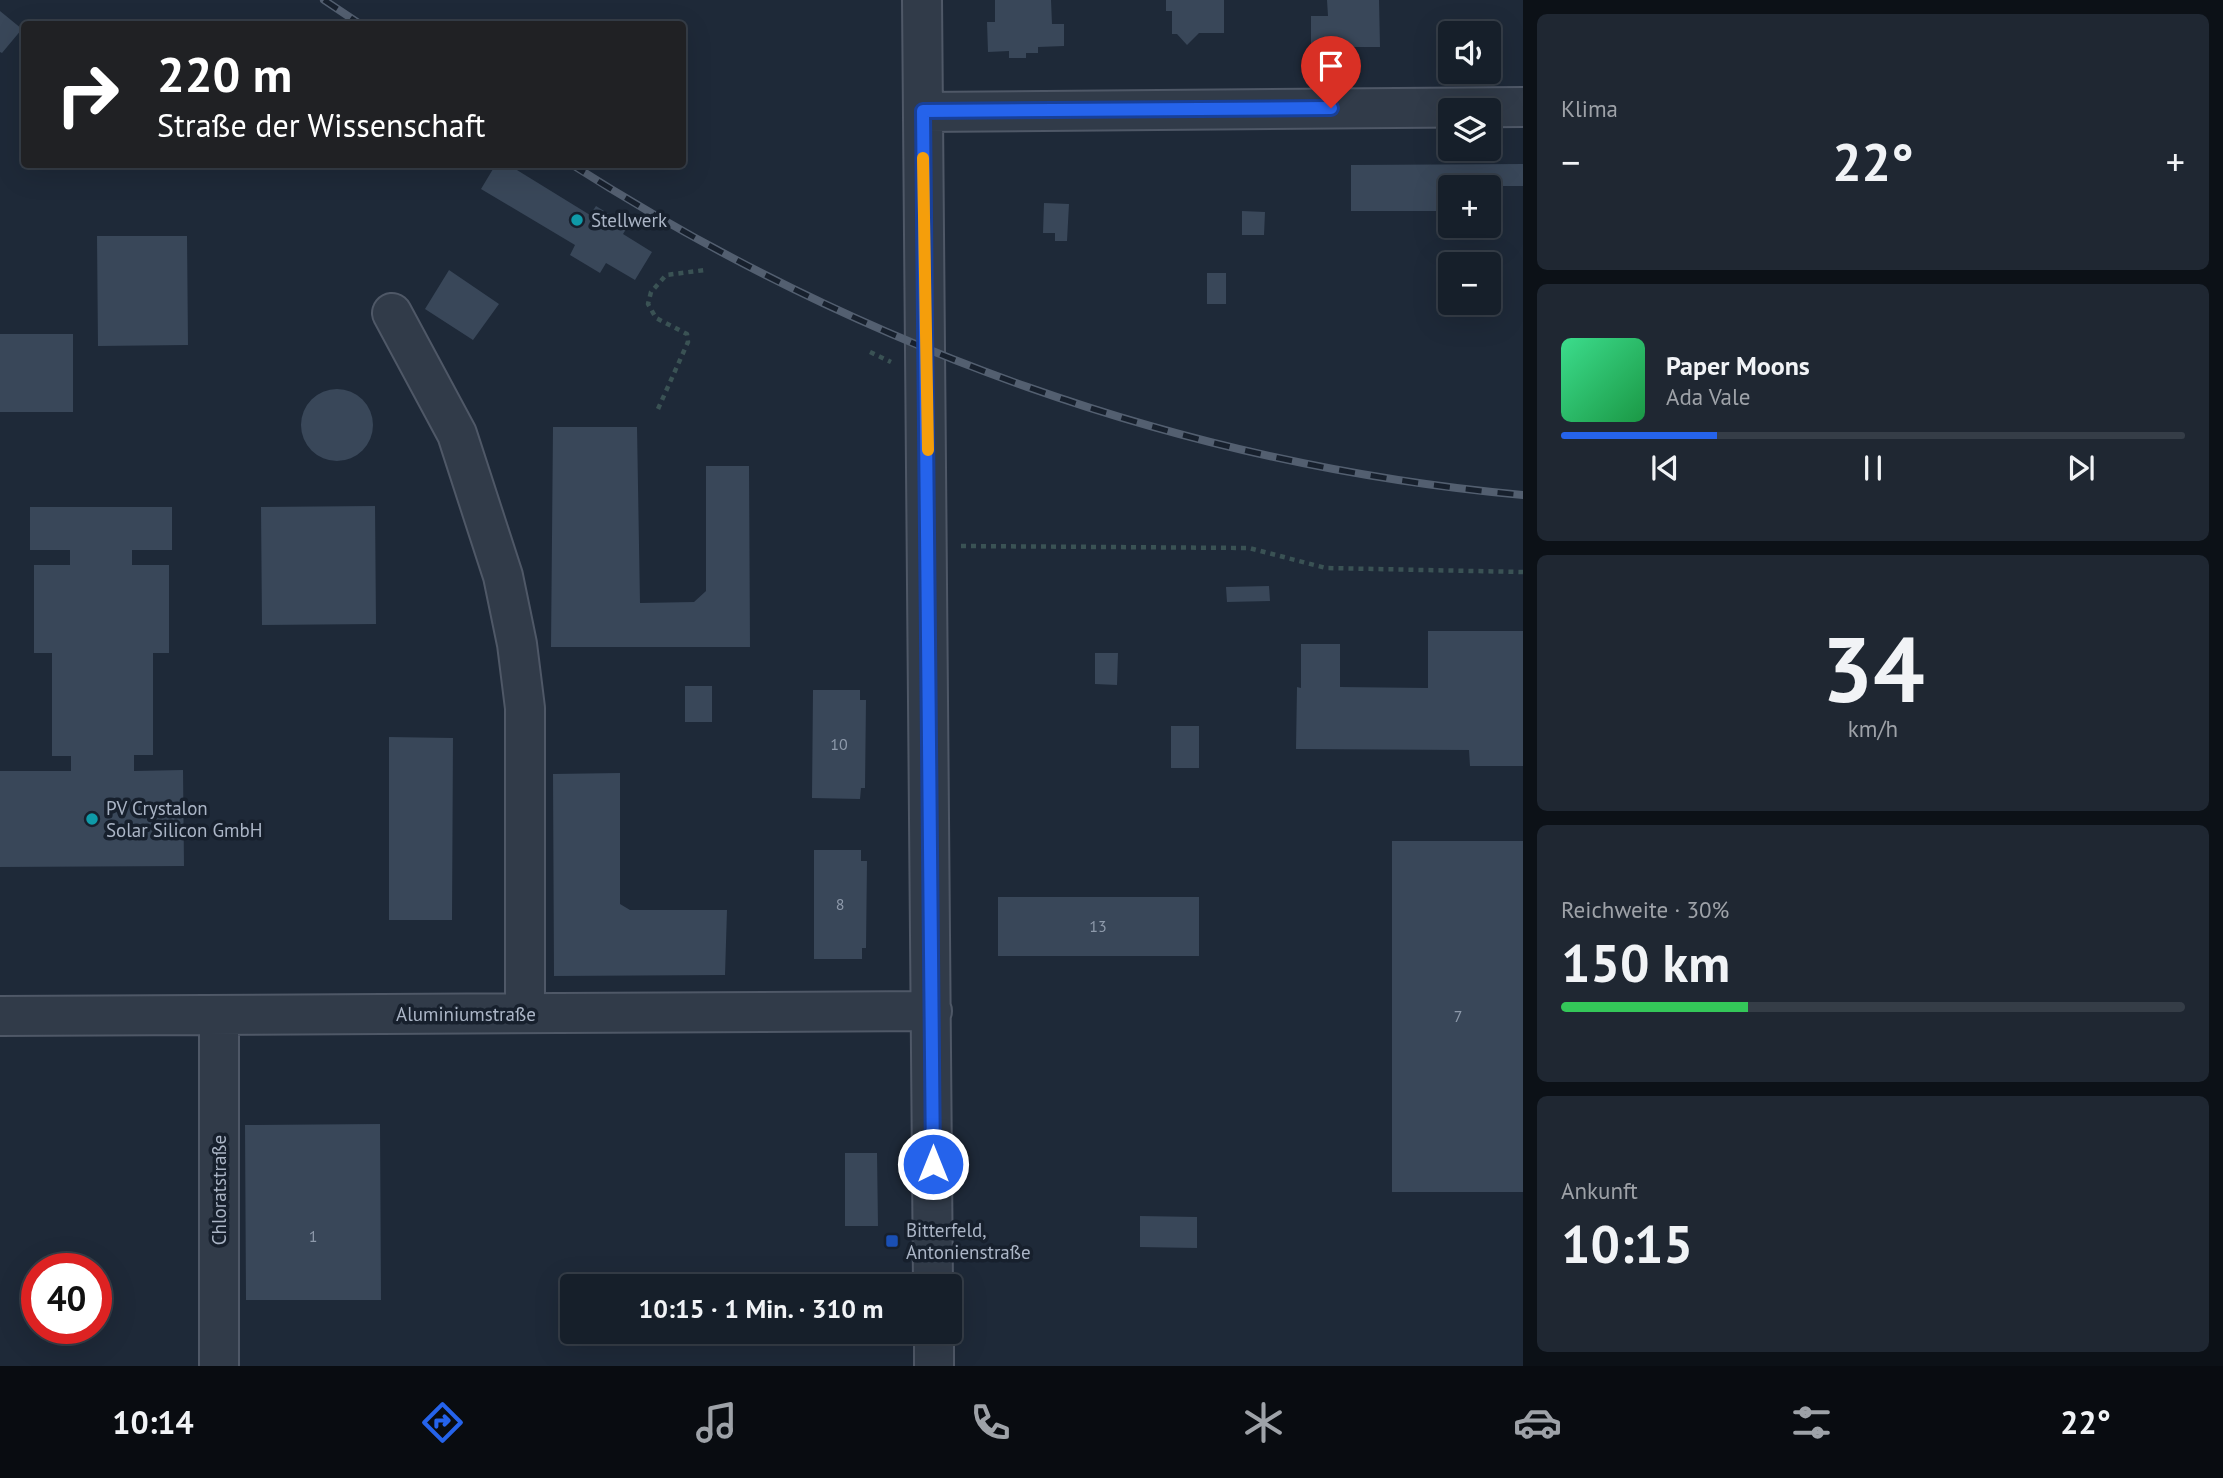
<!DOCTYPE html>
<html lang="de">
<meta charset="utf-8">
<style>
body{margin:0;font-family:"PT Sans",sans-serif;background:#1f2732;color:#f1f3f6;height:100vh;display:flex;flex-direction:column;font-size:26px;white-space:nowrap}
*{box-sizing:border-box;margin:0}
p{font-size:23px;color:#9ea2a8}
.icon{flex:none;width:38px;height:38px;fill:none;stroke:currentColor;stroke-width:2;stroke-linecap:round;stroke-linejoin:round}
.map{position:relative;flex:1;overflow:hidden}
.side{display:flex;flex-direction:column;gap:14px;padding:14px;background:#0c1117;width:700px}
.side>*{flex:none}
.guide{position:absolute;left:21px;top:21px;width:665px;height:147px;border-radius:7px;box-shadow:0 7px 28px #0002,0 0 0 2px #353d47;background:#202124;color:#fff;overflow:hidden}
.tools{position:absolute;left:1438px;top:21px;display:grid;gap:14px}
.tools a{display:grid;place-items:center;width:63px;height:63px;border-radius:7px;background:#161f2a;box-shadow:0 7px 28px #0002,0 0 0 2px #353d47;font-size:35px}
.speed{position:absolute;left:21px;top:1253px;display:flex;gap:14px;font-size:35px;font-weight:700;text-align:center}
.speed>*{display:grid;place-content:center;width:91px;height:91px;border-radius:50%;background:#161f2a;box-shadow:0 7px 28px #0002,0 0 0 2px #353d47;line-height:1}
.speed .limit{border:10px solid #d22;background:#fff;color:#111}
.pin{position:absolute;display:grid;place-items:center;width:60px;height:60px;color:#fff;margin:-72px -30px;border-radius:50% 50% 50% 0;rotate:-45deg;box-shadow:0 0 7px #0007}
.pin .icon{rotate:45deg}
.me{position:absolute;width:77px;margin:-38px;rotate:0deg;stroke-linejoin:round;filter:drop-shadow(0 0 5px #0008)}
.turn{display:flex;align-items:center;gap:24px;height:147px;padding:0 21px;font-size:32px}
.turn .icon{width:91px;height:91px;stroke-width:2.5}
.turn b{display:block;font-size:49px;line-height:60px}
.big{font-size:52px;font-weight:700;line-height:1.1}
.side .card{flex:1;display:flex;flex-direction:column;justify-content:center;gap:10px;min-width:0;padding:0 24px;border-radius:10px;background:#1f2732}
.side .dial{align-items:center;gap:0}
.dial b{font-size:91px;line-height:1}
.song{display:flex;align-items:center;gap:21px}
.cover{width:84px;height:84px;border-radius:10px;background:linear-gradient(135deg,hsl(150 70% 55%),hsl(140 70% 35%))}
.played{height:7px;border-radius:4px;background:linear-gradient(90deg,#2563eb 25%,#353d47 25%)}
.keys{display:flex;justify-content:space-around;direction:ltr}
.heat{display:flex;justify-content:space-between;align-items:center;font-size:38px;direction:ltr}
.charge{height:10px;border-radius:5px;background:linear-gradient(90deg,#34c759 30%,#353d47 0)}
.trip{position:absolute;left:560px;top:1274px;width:402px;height:70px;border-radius:7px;background:#161f2a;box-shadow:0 7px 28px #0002,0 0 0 2px #353d47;font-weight:700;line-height:70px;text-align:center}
.tabs{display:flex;height:112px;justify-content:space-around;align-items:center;background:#090c11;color:#9ea2a8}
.tabs .icon{width:49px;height:49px}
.tabs .active{color:#2563eb}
.tabs b{font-size:32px;color:#f1f3f6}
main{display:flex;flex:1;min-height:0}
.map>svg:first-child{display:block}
.building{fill:#394759}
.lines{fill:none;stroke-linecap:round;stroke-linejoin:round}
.minor-casing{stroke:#4f5867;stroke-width:42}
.path{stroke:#3a5254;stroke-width:4.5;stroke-dasharray:5 5;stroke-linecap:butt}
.minor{stroke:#313b49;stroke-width:38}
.rail-casing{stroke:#535f70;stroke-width:8}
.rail{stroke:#17202d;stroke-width:5;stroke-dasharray:16;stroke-linecap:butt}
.route-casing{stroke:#184099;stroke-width:18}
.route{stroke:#2563eb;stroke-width:12}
.slow{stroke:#f59e0b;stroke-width:12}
.culture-dot{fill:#0f9aa8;stroke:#17202d;stroke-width:2.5}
.transit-dot{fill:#1a4fb4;stroke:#17202d;stroke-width:2.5}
.labels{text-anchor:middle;stroke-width:7;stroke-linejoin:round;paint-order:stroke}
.number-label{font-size:16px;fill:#8e9aab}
.poi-label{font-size:19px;fill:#abb5c6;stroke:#17202d;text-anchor:start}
.street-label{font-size:19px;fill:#abb5c6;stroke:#17202d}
</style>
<main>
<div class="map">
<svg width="1523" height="1366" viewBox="0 0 1523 1366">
<rect width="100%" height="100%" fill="#1e2938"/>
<path class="building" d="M995 0H1051L1052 24H1064V46L1038 47V53H1026V58H1009V51L988 52 987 22H995Z
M1166 0H1224V33H1199L1187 45 1177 34H1172V11H1166Z
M1327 0H1379L1380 47H1311V16H1328Z
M0 11 22 29 2 53 0 52Z
M496 164H507L590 215 596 206 628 226 623 234 652 252 635 280 606 263 600 273 570 255 575 245 481 189Z
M1523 164V186H1448V211H1351V165Z
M1044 203 1069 204 1067 241H1055V233H1043Z
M1242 211 1265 212 1264 235H1242Z
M97 236H187L188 345 98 346Z
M449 270 499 304 473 340 425 309Z
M1207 273H1226V304H1207Z
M0 334H73V412H0Z
M301 425a36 36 0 1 1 72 0a36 36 0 1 1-72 0Z
M553 427H637L640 603 694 602 706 591V466H749L750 647H551Z
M375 506 376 624 262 625 261 507Z
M30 507H172V550H132V565H169V653H153V755H134V771L183 770 184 866 0 867V771H71V756H52V653H34V565H70V550H30Z
M1269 586 1270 601 1227 602 1226 587Z
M1428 631H1523V766H1470L1469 750 1296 749 1297 687 1301 688V644H1340V687L1428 688Z
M1095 653H1118L1117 685 1095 684Z
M685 686H712V722H685Z
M813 690H860V700H866L865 788H861L860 799 812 798Z
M1171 726H1199V768H1171Z
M389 737 453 738 452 920H389Z
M620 773V904L630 910H727L725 975 554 976 553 774Z
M1392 841H1523V1192H1392Z
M814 850H861V861H867L866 948H862V959H814Z
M998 897H1199V956H998Z
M380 1124 381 1300H246L245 1125Z
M845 1153H877L878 1226H845Z
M1140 1216 1197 1217V1248L1140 1247Z"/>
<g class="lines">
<g class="minor-casing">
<path id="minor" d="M922 0 933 1286
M923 112 1523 107
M392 313 457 434 503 576 517 644 525 708V1013
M219 1015V1366
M0 1016 932 1011
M934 1332V1366"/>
</g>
<path class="path" d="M870 352 891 362
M658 409 688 342 687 334 656 318 648 304 651 292 666 275 705 270
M961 546 1249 548 1326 568 1523 572"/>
<use href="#minor" class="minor"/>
<g class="rail-casing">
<path id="rail" d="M324 0 360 24
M571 164C858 347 1183 465 1523 495"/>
</g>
<use href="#rail" class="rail"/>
</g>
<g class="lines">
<g class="route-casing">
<path id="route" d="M933 1164 923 111 1331 108"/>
</g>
<use href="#route" class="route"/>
<path class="slow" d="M923 158 928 450"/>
</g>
<g class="culture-dot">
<circle cx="577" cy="220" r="7"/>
<circle cx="92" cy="819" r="7"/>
</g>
<rect class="transit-dot" x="885" y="1234" width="14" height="14" rx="3.5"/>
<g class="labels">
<g class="number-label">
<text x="839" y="750">10</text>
<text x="840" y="910">8</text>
<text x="1098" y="932">13</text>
<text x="1458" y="1022">7</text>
<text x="313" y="1242">1</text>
</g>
<g class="poi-label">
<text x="591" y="227">Stellwerk</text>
<text x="106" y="815">PV Crystalon<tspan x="106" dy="22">Solar Silicon GmbH</tspan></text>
<text x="906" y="1237">Bitterfeld,<tspan x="906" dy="22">Antonienstraße</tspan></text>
</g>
<g class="street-label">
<text x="466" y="1021">Aluminiumstraße</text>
<text transform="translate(219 1190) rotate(-90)" y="7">Chloratstraße</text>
</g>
</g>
</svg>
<div class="tools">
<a><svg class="icon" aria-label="sound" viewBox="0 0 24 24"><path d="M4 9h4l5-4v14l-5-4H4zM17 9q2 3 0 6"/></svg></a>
<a><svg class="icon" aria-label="layers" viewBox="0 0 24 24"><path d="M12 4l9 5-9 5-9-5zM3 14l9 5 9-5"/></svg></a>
<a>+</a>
<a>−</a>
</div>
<div class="speed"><div class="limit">40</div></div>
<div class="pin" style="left:1331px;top:108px;background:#d93025"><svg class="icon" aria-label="arrive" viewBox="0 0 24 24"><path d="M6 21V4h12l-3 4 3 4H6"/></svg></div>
<svg class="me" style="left:933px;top:1164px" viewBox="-20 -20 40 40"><circle r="17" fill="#2563eb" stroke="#fff" stroke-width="3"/><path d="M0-11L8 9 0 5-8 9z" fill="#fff"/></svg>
<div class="trip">10:15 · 1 Min. · 310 m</div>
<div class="guide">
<div class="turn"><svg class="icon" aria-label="right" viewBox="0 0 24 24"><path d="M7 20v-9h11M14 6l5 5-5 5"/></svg><div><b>220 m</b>Straße der Wissenschaft</div></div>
</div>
</div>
<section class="side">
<div class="card"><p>Klima</p>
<div class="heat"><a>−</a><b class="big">22°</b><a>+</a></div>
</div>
<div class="card">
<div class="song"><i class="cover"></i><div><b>Paper Moons</b><p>Ada Vale</p></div></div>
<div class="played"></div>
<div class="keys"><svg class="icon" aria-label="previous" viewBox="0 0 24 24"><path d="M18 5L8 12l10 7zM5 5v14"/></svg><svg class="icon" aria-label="pause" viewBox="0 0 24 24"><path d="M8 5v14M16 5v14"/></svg><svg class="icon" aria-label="next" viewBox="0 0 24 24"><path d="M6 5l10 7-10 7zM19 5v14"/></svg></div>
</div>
<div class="card dial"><b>34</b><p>km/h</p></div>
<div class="card"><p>Reichweite · 30%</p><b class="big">150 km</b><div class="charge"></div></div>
<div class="card"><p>Ankunft</p><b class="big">10:15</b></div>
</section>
</main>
<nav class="tabs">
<b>10:14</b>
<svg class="icon active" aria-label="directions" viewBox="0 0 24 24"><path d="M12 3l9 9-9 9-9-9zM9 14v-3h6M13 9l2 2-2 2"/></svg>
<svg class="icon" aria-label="music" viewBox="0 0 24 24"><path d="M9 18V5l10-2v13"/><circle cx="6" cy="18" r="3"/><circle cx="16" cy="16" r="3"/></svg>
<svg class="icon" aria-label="phone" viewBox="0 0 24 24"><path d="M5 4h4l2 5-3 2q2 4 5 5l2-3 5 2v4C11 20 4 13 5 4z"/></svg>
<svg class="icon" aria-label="climate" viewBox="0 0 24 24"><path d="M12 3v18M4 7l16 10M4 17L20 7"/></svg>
<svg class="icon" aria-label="car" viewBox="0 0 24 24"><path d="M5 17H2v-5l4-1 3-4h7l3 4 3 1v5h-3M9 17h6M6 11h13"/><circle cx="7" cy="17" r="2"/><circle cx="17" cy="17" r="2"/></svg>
<svg class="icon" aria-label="filters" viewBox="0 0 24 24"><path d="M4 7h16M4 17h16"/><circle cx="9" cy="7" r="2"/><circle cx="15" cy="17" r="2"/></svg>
<b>22°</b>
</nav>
